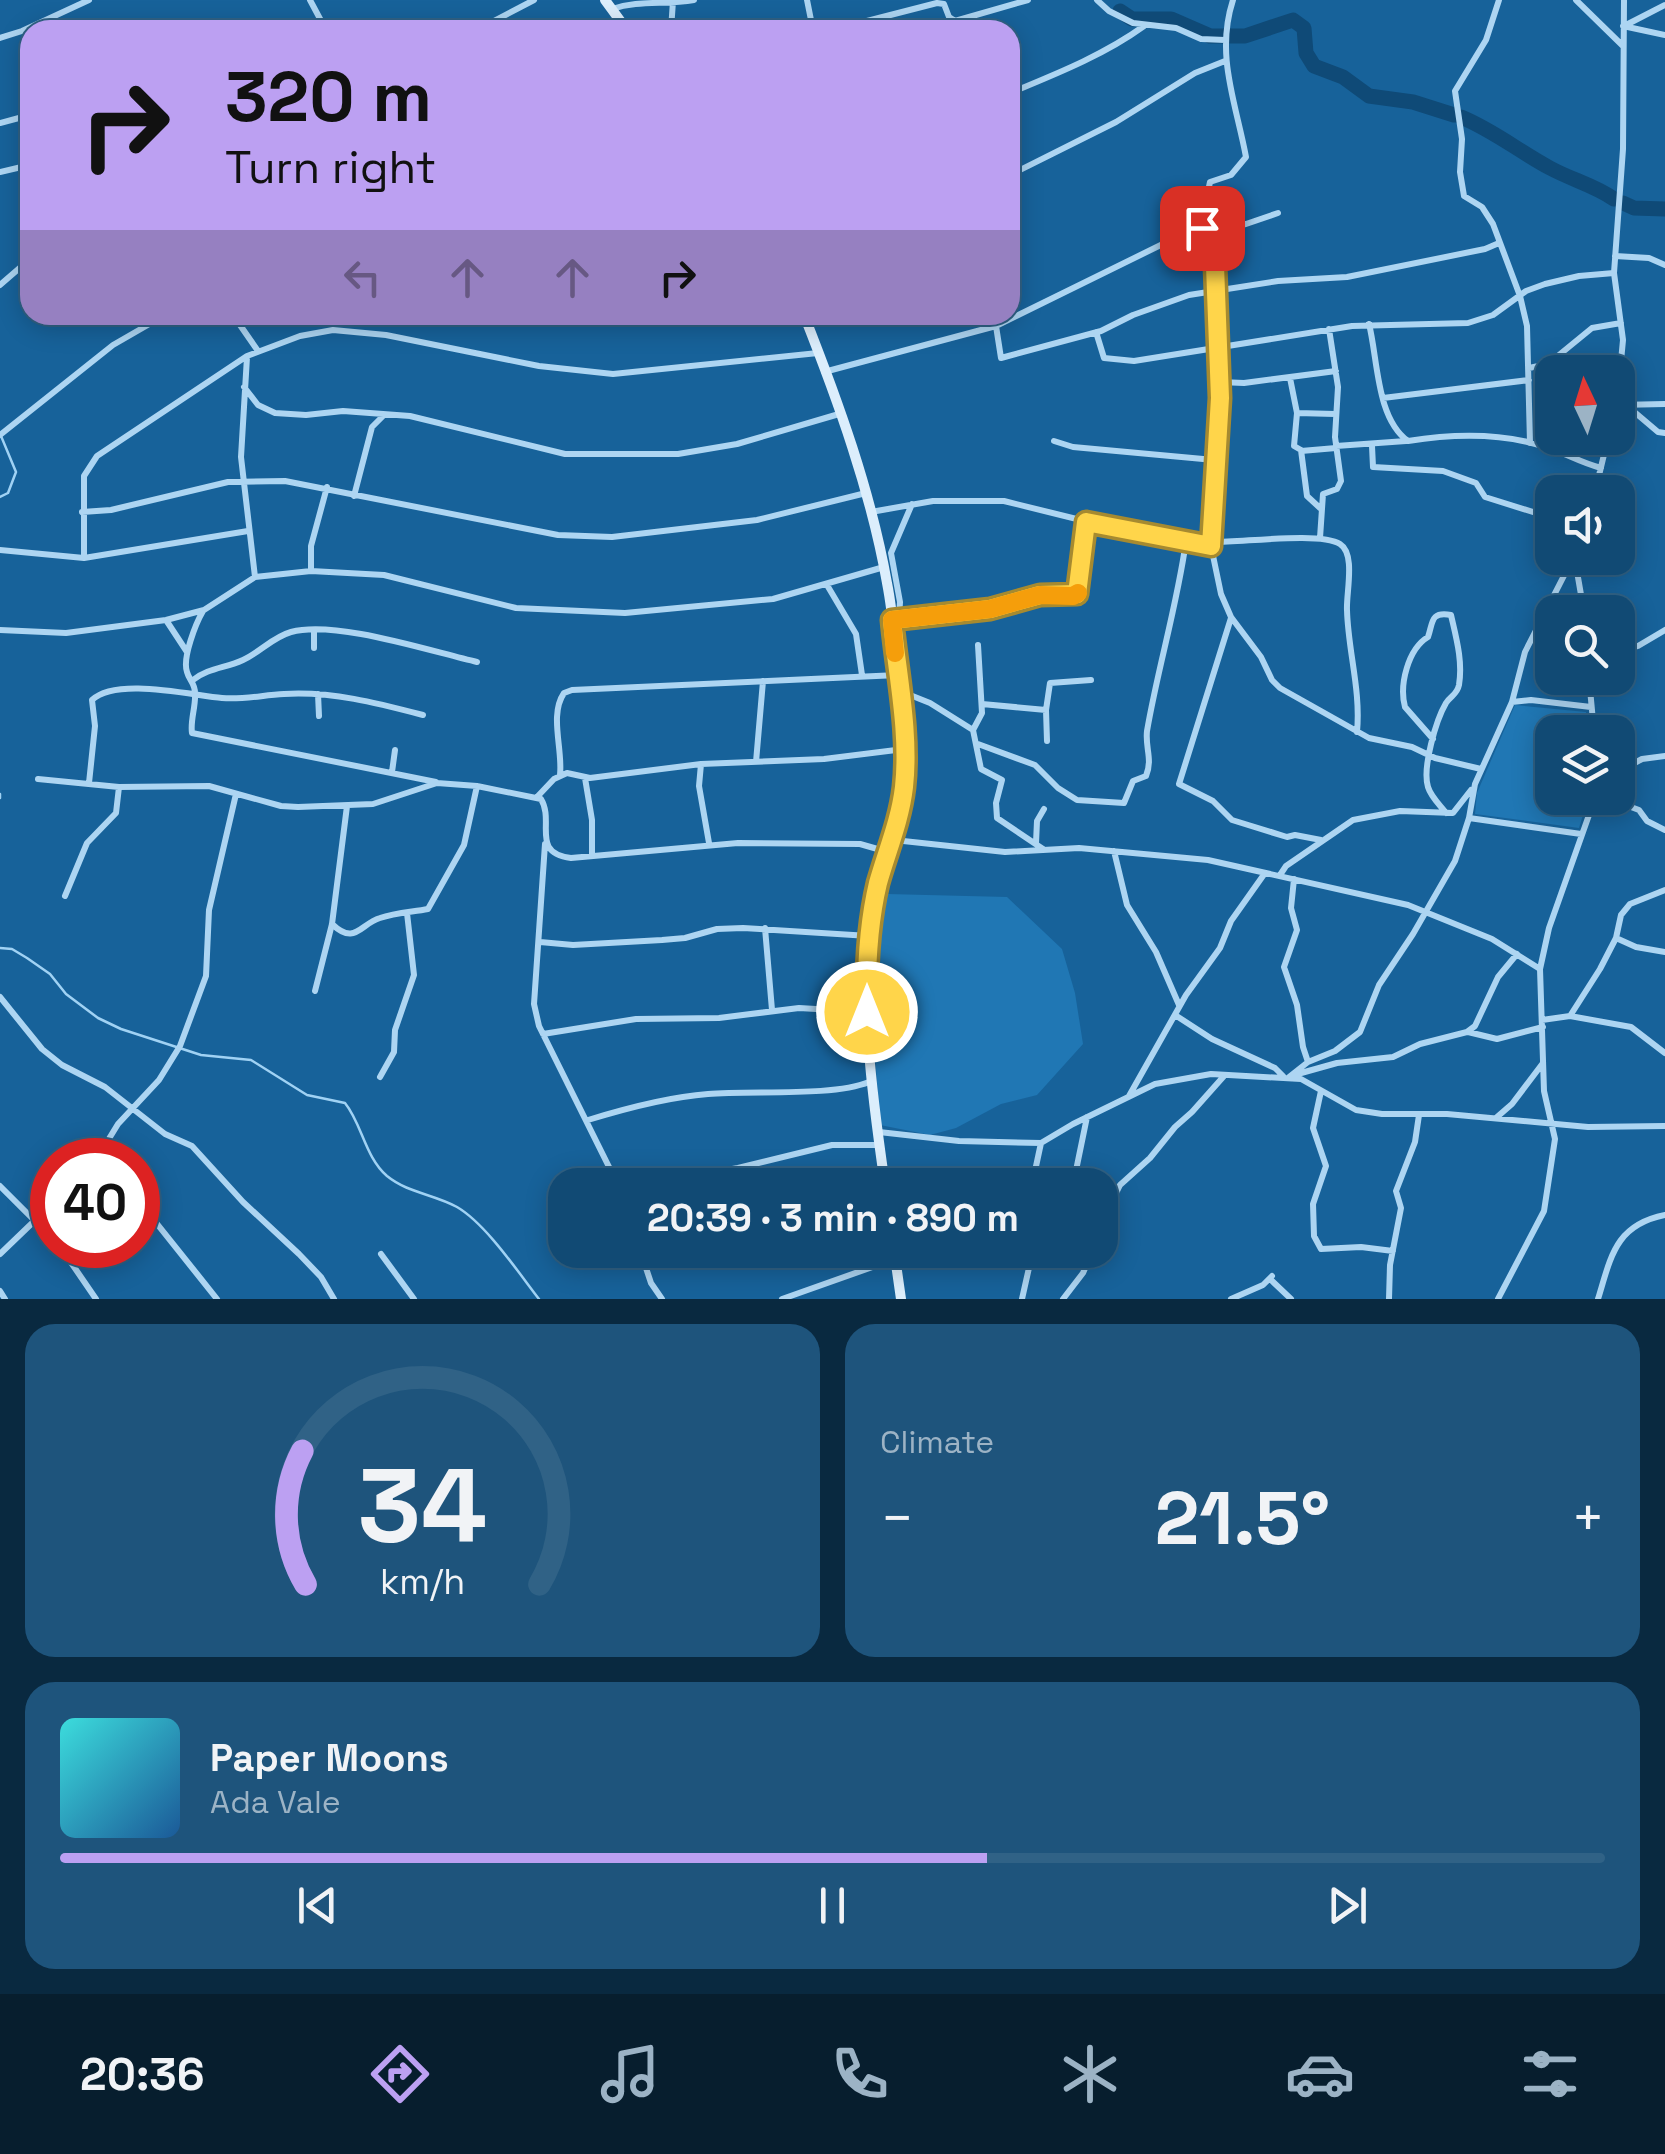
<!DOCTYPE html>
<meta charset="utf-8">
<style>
body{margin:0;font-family:"Space Grotesk",sans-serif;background:#1e547c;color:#f1f3f6;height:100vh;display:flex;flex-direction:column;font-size:38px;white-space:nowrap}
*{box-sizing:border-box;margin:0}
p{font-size:32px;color:#9cb3c5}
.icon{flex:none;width:55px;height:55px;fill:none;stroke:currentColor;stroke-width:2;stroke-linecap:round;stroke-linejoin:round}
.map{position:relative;height:1299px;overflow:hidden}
.details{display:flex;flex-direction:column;gap:25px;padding:25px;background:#092940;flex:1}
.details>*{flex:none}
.top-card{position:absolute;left:20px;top:20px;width:1000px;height:305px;border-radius:30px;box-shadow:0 5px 25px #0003,0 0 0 2px #306286;background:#bca0f2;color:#111;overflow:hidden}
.needle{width:65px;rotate:356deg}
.buttons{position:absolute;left:1535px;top:355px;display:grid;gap:20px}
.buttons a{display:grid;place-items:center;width:100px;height:100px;border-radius:20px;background:#114a74;box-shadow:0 5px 25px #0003,0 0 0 2px #306286;font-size:50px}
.speed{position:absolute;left:30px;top:1138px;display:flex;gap:20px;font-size:50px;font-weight:700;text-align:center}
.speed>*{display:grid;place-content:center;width:130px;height:130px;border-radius:50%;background:#114a74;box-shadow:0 5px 25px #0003,0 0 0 2px #306286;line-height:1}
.speed .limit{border:15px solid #d22;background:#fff;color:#111}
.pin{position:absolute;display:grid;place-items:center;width:85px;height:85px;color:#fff;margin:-42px;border-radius:20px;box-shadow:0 5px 15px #0006}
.me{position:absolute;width:110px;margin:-55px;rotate:0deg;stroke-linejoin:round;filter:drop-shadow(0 0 8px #0008)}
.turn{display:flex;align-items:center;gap:35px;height:210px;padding:0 40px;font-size:45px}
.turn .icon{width:130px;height:130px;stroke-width:2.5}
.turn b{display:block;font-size:70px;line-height:85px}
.lanes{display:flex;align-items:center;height:95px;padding:0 40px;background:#0003;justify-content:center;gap:50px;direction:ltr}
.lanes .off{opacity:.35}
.big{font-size:75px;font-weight:700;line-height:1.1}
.details .card{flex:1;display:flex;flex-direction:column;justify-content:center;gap:15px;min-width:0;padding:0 35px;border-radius:30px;background:#1e547c}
.details .dial{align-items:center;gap:0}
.dial svg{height:260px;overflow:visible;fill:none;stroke:#306286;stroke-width:7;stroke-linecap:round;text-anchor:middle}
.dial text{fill:#f1f3f6;stroke:none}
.song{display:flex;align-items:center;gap:30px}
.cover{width:120px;height:120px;border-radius:15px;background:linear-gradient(135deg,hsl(180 70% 55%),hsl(210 70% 35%))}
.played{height:10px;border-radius:5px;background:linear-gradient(90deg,#bca0f2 60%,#306286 60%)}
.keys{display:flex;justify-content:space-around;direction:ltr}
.heat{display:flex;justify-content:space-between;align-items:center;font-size:55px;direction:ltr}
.details .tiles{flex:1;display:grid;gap:25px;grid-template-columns:1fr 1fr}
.card:last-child{grid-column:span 2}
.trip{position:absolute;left:548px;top:1168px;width:570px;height:100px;border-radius:30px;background:#114a74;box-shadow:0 5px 25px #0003,0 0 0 2px #306286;font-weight:700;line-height:100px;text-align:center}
.tabs{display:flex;height:160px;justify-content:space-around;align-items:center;background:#071e2e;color:#9cb3c5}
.tabs .icon{width:70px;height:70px}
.tabs .on{color:#bca0f2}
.tabs b{font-size:45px;color:#f1f3f6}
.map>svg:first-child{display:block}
.green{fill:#2077b4}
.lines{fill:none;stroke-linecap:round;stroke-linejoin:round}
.stream{stroke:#a0d2f4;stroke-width:2.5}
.river{stroke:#0f4a77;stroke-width:15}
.street{stroke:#add5f2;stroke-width:6}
.secondary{stroke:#dceefc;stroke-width:10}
.route-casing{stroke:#a68a30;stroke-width:25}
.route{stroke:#ffd54a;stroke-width:18}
.slow{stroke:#f59e0b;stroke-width:18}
</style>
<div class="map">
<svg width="1665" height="1299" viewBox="0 0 1665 1299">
<rect width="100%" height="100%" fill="#17629a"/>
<path class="green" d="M1515 705 1586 712 1587 732H1552V798H1588L1579 828 1475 814 1477 793Z
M887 894 1007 897 1062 949 1075 993 1083 1044 1037 1095 1001 1104 956 1128 930 1135 880 1125 870 984Z"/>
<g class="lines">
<path class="stream" d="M0 497 8 493 16 472 1 436
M0 794V798
M0 948 12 949 27 958 50 974 66 994 98 1018 121 1029 201 1055 251 1060 307 1095 345 1103C362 1124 365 1157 387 1176 408 1193 433 1194 457 1207 486 1224 518 1272 539 1299"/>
<path class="river" d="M1120 11 1132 19H1171L1210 36H1245L1293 20 1304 28 1306 53 1314 66 1343 77 1369 96 1413 102 1454 115
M1461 117C1493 130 1520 152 1550 168 1572 180 1594 185 1614 199
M1623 203 1634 208 1665 209"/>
<path class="street" d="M310 0 326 30
M807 0 813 30
M1097 0 1109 11 1133 23 1176 28 1201 39 1225 40
M1233 0C1215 55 1236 103 1246 157L1231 175 1210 182 1207 196 1211 230 1246 224 1278 213
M1499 0 1486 40 1455 91 1462 139 1460 172 1464 196 1482 207 1493 224 1520 296 1527 326 1530 443
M1576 0 1623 46
M612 9C639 0 665 5 694 0
M1623 26 1665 35
M1624 26 1665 5
M477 30 534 0
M671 30 673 1
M832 30 937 3 944 4 949 17 955 21 1028 0
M0 38 22 31 89 0
M1010 93C1056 74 1104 55 1144 26
M0 123 30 115
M0 172 30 165
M1010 175 1116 122 1195 73 1225 61
M1615 256 1649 258 1665 265
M0 285 30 259
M233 315 258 351
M1369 324C1378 359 1376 418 1408 441 1457 433 1509 432 1557 451 1572 457 1585 464 1601 468
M996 326 1001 358 1101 331 1133 315 1189 295 1278 281 1347 277 1485 249 1499 243
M1096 332 1104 358 1134 361 1352 326 1468 323 1493 315 1526 291 1545 284 1579 276 1614 273
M247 357 241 457 255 577
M1529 368 1548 364 1592 328 1621 323
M824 372 996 326 1175 238 1202 228 1211 230 1220 398 1211 546 1221 594 1231 617 1261 657 1272 680 1280 688 1369 738 1412 747 1435 758 1481 769
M1290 378 1297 413 1294 446 1301 450 1307 496 1320 508
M1220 382 1244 383 1336 371
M244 387 258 405 275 413 306 415 343 411 410 416 565 454H678L737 444 839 414
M1618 393 1623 340 1614 273 1623 149 1624 0
M1383 398 1529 380
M1625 404 1658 432 1665 433
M1618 405 1665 404
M1297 413 1335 414
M0 435 113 345 165 315
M1054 441 1073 447 1214 460
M1336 446 1406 441
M1372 446 1373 467 1443 471 1476 483 1485 497 1552 518
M1301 451 1336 448
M1595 492 1608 438
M354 496 372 427 383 416
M82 512 111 510 228 482 285 481 558 535 612 537 757 520 866 493
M871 512 933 501H1004L1113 528 1211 546
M1320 538 1323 494 1337 489 1341 481 1335 437 1338 387 1329 329
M1211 542C1239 543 1320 531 1340 544 1356 554 1346 593 1347 610 1348 651 1361 690 1357 732
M0 550 84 558 248 531
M84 558V476L97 456 247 356 300 336 333 330 386 335 539 366 613 374 818 353
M1575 560 1584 612
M311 571V546L327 487
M827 585 856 634 862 675
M203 611C196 623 182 658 187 672 189 680 195 683 195 693 196 707 190 720 192 733L436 782
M899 618 900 602 891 553 912 504
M1231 618 1179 784 1213 801 1232 820 1287 837 1295 835 1321 840
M893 619 990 609 1040 595 1077 594 1087 522
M166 620 187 652
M0 630 66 633 166 620 204 610 255 577 311 571 384 575 516 608 625 613 773 599 884 567
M314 648V630
M1618 652 1638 646 1665 630
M1589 678 1594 732
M193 680C208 668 226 668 243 660 260 652 273 637 291 632 336 620 429 651 477 662
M900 691 930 703 973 730 981 769 1002 780 996 803 997 818 1043 849
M318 694 319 716
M1512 702 1531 700 1591 707
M982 704 1046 710 1047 741
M1046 710 1050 683 1091 680
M973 730 982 713 978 645
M1433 739 1405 707C1399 685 1408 649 1428 637 1433 623 1430 611 1451 615 1456 637 1463 661 1459 685 1457 695 1451 695 1446 703 1436 720 1422 768 1428 787 1431 797 1440 805 1446 813
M978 744 1035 765 1058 788 1077 800 1124 803 1133 781 1146 776C1153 759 1145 748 1147 731 1158 667 1177 606 1186 541
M756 762 763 681
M701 764 699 786 709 843
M392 772 395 750
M1618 772 1642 759 1665 756
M560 775C563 749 549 715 564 693L572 690 898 675
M585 778 592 820V855
M38 779 119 787 209 786 281 806 298 807 373 804 437 783 477 786 541 799C555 822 530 853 571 858L738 843 860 844 888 852
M89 783 95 726 92 700C116 677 190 695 222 698 243 700 263 695 284 694 331 691 377 703 423 715
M537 797 554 779 567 773 590 778 701 764 824 759 904 749
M1607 798 1639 810 1647 821 1665 830
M1469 818 1581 834
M894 840 1005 852 1079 848 1208 860 1408 905 1492 939 1540 969
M1036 843 1037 821 1044 809
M545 844 534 1004 539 1026 615 1179 629 1184 643 1185 738 1168 832 1145H879
M1114 851 1127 905 1156 952 1179 1005
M1280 875 1286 866 1353 820 1400 811 1453 813 1471 790
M1294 879 1291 908 1297 930 1284 967 1297 1005 1303 1047 1308 1062
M65 896 87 843 116 813 119 787
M332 924C355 946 360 924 380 918 395 913 412 912 428 909L464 845 477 786
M765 928 772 1010
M1616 938 1636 947 1665 952
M540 942 573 945 662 940 685 938 717 929 743 928 869 936
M315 991 332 924 347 806
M0 997 42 1049 62 1065 105 1087 165 1134 192 1146 243 1202 299 1254 321 1277 334 1299
M1175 1015 1212 1039 1275 1068 1283 1076
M1570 1016 1600 969 1616 938 1621 915 1630 904 1665 890
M1542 1020 1570 1016 1631 1027 1665 1053
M1468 1032 1497 1039 1543 1027
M543 1034 636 1019 719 1018 799 1008 867 1012
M1294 1075 1337 1063 1393 1057 1420 1044 1467 1032 1475 1026 1498 977 1517 954
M380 1077 394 1052 395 1030 414 975 407 913
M1289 1077 1308 1062 1335 1051 1360 1032 1379 985 1413 934 1455 861 1469 818 1475 784 1512 702 1525 652 1573 558
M1321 1091 1313 1128 1326 1166 1313 1204 1314 1236 1321 1249 1361 1247 1393 1251
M1129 1096 1186 995 1220 948 1231 921 1265 873
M1497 1117 1512 1104 1543 1063
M588 1120C627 1108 668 1097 708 1094 752 1090 832 1097 869 1082
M879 1132 959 1141 1041 1143
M96 1160 118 1124 159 1080 180 1046 206 976 209 910 236 794
M1032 1185 1041 1143 1073 1124 1155 1084 1211 1074 1301 1079 1356 1110 1382 1114H1447L1588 1127 1665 1126
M1073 1185 1087 1117
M0 1186 52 1238
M138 1200 217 1299
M1100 1226 1120 1185 1150 1158 1175 1127 1192 1112 1224 1076
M59 1245 96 1299
M640 1250 651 1283 662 1299
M0 1254 52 1204
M381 1254 414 1299
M644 1266 703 1250
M1270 1279 1291 1299
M0 1291 5 1299
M782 1299 895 1259
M1022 1299 1033 1250
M1063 1299 1083 1273 1093 1250
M1231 1299 1263 1285 1272 1276
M1389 1299 1390 1265 1401 1208 1396 1191 1415 1142 1419 1115
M1498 1299 1544 1211 1555 1139 1544 1091 1540 969 1549 928 1595 798
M1598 1299C1611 1257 1615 1225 1665 1215"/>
<path class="secondary" d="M605 0 627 30
M804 315C838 401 871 492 887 583 893 613 895 644 898 674 900 704 906 735 905 765 905 817 880 862 873 913 859 1005 872 1094 885 1185
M894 1250 901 1299"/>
</g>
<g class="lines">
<g class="route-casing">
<path id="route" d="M867 1012C866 969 868 925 878 883 887 851 900 821 904 787 910 732 897 674 892 620L990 609 1040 595 1077 594 1086 522 1211 546 1220 398 1214 239 1211 230 1202 228"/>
</g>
<use href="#route" class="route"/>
<path class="slow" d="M895 653 892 620 990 609 1040 595 1073 596 1078 593"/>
</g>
</svg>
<div class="buttons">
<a><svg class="needle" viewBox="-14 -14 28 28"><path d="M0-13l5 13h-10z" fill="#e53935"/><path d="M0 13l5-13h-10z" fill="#9cb3c5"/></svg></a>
<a><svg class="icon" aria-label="sound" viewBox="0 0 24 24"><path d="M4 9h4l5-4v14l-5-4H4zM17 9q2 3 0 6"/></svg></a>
<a><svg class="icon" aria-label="search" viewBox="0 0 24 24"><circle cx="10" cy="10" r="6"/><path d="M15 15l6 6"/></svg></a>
<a><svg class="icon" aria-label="layers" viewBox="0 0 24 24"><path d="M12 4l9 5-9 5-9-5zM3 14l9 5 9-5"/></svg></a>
</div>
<div class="speed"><div class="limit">40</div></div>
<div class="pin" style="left:1202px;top:228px;background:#d93025"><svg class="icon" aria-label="arrive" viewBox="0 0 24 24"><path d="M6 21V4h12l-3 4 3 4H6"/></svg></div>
<svg class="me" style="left:867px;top:1012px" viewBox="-20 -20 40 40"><circle r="17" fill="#ffd54a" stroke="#fff" stroke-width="3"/><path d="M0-11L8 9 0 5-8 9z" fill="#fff"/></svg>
<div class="trip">20:39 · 3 min · 890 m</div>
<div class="top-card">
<div class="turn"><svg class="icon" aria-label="right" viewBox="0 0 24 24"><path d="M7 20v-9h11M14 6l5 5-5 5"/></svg><div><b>320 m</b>Turn right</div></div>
<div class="lanes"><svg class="icon off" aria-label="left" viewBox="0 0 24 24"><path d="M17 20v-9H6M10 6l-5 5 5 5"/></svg><svg class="icon off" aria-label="ahead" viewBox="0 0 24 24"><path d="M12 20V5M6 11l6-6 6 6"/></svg><svg class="icon off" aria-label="ahead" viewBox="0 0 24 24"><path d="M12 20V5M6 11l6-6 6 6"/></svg><svg class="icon" aria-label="right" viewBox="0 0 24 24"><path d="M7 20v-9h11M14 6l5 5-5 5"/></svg></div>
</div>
</div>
<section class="details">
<div class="tiles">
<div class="card dial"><svg viewBox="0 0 100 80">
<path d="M14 69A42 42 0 1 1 86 69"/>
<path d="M14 69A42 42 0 0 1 13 28" stroke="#bca0f2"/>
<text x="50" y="56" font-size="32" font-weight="700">34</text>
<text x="50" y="72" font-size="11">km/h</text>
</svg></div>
<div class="card"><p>Climate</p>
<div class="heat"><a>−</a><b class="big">21.5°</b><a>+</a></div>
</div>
<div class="card">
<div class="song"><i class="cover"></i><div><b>Paper Moons</b><p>Ada Vale</p></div></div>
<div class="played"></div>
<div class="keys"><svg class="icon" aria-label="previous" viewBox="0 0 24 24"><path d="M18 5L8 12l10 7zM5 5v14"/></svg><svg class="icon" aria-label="pause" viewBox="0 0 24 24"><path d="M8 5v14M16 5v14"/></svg><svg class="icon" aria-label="next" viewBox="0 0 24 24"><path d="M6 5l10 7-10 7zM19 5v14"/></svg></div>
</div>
</div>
</section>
<nav class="tabs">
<b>20:36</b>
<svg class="icon on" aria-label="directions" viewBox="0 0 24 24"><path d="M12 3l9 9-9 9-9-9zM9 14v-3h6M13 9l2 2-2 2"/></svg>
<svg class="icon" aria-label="music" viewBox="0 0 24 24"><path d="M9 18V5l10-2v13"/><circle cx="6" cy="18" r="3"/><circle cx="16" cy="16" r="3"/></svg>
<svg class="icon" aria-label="phone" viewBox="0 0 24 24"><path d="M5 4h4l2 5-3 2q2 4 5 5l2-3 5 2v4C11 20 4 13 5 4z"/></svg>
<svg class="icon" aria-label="climate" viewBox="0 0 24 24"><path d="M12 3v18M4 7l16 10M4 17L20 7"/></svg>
<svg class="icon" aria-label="car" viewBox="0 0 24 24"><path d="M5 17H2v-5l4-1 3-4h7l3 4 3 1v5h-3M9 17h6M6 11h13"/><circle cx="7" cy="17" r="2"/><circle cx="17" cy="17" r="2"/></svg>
<svg class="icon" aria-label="filters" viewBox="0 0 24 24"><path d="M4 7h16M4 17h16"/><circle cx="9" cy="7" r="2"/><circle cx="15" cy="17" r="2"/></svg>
</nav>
